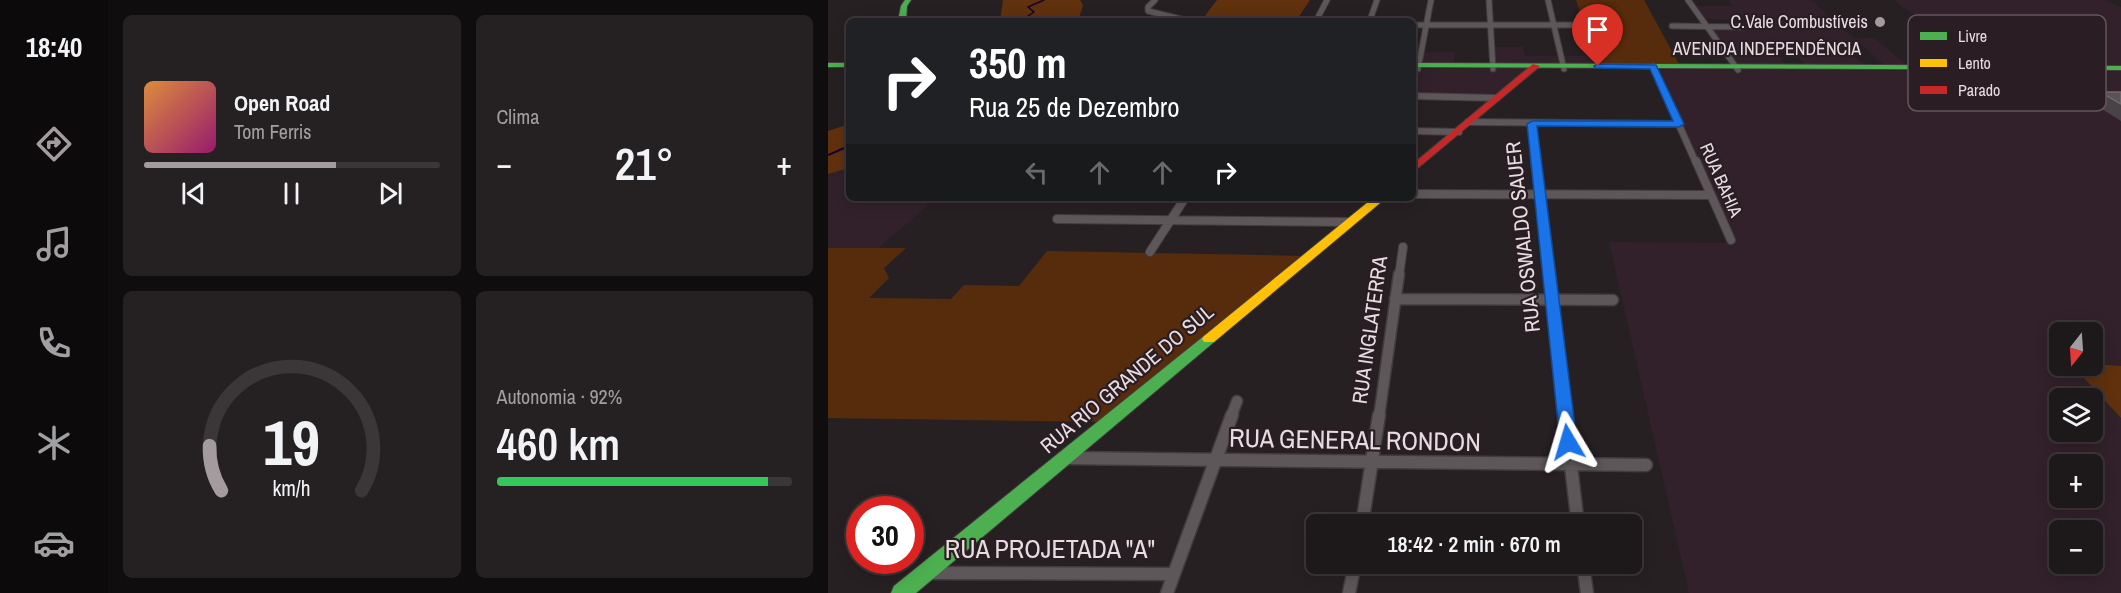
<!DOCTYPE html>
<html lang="pt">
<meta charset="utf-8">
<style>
body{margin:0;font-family:"Archivo Narrow",sans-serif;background:#252123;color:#f1f3f6;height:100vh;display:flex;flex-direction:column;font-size:22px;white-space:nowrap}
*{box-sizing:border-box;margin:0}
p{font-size:20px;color:#a0a0a2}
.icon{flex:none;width:33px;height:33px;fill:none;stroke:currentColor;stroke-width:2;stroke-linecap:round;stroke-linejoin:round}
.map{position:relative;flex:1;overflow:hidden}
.panel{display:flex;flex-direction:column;gap:15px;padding:15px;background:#100d0e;width:720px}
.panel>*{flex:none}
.top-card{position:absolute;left:18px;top:18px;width:570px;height:183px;border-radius:9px;box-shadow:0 3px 15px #0003,0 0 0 2px #3b3739;background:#202124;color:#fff;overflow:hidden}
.needle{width:39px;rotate:197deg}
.fabs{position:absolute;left:1221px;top:322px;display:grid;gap:12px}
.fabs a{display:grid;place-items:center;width:54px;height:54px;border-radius:9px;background:#1d181a;box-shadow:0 3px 15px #0003,0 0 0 2px #3b3739;font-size:30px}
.speed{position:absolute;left:18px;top:496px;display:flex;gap:12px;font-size:30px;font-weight:700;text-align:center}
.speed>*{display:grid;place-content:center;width:78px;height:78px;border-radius:50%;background:#1d181a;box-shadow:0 3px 15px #0003,0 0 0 2px #3b3739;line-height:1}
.speed .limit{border:9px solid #d22;background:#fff;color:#111}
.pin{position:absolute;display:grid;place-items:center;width:51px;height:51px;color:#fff;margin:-62px -26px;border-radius:50% 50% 50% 0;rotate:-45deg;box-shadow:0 0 6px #0007}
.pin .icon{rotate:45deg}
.me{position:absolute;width:66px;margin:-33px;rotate:353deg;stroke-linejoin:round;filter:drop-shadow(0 0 4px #0008)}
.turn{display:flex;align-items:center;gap:21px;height:126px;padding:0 24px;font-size:27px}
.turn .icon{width:78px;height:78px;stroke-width:2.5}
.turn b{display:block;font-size:42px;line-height:51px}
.lanes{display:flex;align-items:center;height:57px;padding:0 24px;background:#0003;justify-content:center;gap:30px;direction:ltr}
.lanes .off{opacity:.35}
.big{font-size:45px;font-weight:600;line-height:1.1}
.panel .tile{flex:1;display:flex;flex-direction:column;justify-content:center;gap:9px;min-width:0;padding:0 21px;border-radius:9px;background:#252123}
.panel .dial{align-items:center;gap:0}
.dial svg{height:156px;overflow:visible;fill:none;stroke:#3b3739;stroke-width:7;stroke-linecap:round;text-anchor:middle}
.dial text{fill:#f1f3f6;stroke:none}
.song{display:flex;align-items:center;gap:18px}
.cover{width:72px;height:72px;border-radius:9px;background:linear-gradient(135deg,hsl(30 70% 55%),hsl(320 70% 35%))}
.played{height:6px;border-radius:3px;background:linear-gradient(90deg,#a49b9e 65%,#3b3739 65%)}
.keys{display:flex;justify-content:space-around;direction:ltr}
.heat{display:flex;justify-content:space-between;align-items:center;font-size:33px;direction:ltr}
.charge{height:9px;border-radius:4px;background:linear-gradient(90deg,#34c759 92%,#3b3739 0)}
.panel .tiles{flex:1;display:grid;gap:15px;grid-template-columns:repeat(2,1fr)}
.trip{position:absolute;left:478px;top:514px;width:336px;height:60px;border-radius:9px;background:#1d181a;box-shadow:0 3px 15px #0003,0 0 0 2px #3b3739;font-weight:600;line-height:60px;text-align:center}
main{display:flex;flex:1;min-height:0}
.tabs{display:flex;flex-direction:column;width:108px;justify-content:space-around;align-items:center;background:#0c0a0a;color:#a0a0a2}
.tabs .icon{width:42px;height:42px}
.tabs .current{color:#a49b9e}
.tabs b{font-size:27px;color:#f1f3f6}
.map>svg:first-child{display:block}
.built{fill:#32212a;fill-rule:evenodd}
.green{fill:#572c0d}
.forest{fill:#61310d}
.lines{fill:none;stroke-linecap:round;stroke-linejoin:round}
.stream-far1{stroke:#0f0533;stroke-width:1.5}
.stream{stroke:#0f0533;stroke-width:2}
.street-far4-casing{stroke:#423c3f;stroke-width:7}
.street-far3-casing{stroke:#423c3f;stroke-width:8}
.street-far2-casing{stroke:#423c3f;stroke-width:10}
.street-far1-casing{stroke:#423c3f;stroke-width:13}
.street-casing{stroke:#423c3f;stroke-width:15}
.fast-casing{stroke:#423c3f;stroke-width:2}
.slow-casing{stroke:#423c3f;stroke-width:2}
.jam-casing{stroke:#423c3f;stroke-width:2}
.street-far4{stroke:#5d575a;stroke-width:5}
.street-far3{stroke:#5d575a;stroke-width:6}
.street-far2{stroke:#5d575a;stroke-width:8}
.street-far1{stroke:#5d575a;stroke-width:10}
.street{stroke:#5d575a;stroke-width:12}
.fast{fill:#4caf50;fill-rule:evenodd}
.slow{fill:#ffc107;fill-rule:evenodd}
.jam{fill:#c62828;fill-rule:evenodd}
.wall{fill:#484346}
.building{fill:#595356;stroke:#6f696c;stroke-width:1.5}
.route{fill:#1a73e8;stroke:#114b97;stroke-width:1.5}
.poi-dot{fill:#a49b9e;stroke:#2a1d23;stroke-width:2}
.labels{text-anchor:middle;stroke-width:4.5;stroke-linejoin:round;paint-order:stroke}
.far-poi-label{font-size:18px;fill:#e7dde1;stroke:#2a1d23;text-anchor:end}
.far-street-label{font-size:18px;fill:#e7dde1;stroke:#2a1d23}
.street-label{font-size:21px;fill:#e7dde1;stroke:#2a1d23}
.near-street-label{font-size:26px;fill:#e7dde1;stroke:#2a1d23}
.key{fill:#2a1d23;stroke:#63575c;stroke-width:1.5}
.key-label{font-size:16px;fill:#e7dde1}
</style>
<main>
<nav class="tabs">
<b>18:40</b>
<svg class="icon current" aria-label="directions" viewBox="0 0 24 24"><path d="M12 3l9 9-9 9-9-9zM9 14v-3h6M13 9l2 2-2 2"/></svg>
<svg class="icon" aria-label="music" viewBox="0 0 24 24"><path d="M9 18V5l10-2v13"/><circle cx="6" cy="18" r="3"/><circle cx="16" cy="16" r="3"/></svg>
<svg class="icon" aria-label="phone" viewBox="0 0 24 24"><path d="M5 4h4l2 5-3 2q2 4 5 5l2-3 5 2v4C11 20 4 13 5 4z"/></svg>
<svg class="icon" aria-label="climate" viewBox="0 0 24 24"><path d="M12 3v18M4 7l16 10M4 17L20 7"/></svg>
<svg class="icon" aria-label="car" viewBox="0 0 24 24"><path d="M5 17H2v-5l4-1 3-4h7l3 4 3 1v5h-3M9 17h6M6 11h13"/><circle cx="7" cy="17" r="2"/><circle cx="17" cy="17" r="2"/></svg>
</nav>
<section class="panel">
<div class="tiles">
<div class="tile">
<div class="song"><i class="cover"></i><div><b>Open Road</b><p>Tom Ferris</p></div></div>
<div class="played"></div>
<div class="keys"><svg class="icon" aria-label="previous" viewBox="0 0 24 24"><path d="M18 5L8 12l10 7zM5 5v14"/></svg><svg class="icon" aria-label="pause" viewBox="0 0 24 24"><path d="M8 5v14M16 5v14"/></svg><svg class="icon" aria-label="next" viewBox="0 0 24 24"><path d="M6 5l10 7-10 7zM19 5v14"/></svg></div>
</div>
<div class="tile"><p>Clima</p>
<div class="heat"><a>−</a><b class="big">21°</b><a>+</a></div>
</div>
<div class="tile dial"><svg viewBox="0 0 100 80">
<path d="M14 69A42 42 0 1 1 86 69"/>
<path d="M14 69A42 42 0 0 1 8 46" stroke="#a49b9e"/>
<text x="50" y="56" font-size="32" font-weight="700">19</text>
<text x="50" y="72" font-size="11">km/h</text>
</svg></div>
<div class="tile"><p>Autonomia · 92%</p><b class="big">460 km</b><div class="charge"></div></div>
</div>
</section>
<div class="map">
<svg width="1293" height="593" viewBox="0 0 1293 593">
<rect width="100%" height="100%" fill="#272023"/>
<path class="built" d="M901 0H983L1026 38H1046L1081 67H1059L1029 41H997L1013 56H1026L1039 67H979L956 41H938L960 67H907L879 26H924L918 20 874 19 864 6H905Z
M1065 0H1277L1293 7V68L1160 67Z
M663 47H695L697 56H766L770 66H664Z
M595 52H627L625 66 591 65Z
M585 69H705L669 98 585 96Z
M827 70 1293 71V593H861L781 242 904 243ZM1232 333H1264V366H1232ZM1232 399H1264V432H1232ZM1232 465H1264V498H1232ZM1232 531H1264V564H1232Z
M21 168V198H109L50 248H0V174Z"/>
<path class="green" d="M748 0H816L852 66H770Z
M0 248H78L56 268 61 278 41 298 123 299 136 285 191 286 219 251 479 256 280 422 0 418Z"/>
<path class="forest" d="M175 0H252L255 5 250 21H172Z
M389 0H482L468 21H373Z
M21 124V168L0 174V131Z
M109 198H246L240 202 107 200Z
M1265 364 1293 366V418L1245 366H1264Z"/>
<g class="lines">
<path class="stream-far1" d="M193 21 206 12 200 7 216 0"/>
<path class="stream" d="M0 155 21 146"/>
<g class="street-far4-casing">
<path id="street-far4" d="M327 0 320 7V11L361 21
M661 0 665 69
M720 0 736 69
M860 0 910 70
M543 17 549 0
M488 21 499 0
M585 25H750
M844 26 915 27
M825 66 828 73
M590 69 603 0"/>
</g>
<g class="street-far3-casing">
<path id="street-far3" d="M827 71 868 163
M585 96 669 98
M640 122 851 124
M703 124 708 163
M585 131 631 132"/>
</g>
<g class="street-far2-casing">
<path id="street-far2" d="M707 161 721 276
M868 161 903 240
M585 194 883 195
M229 219 521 222
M322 252 357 198
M571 276 575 247"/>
</g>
<g class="street-far1-casing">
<path id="street-far1" d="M721 274 737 417
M567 299 785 300
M403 417 409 401
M551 417 571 274"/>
</g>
<g class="street-casing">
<path id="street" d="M737 415 750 525
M238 458 818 465
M534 525 551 415
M755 564 759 593
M99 573 346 574
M339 593 404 415
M521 593 527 564"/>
</g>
<g class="fast-casing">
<path id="fast" d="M77 0H83L79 6 78 21H70L73 6Z
M0 63H21V67H0Z
M585 63 1293 66V70L585 67Z
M381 334 386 336 388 339 386 342 88 593H63L66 586 376 336Z"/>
</g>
<g class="slow-casing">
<path id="slow" d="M545 198H558L386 342H376L374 339 376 336Z"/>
</g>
<g class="jam-casing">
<path id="jam" d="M705 64 712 66 585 172V164Z"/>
</g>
<use href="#street-far4" class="street-far4"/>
<use href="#street-far3" class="street-far3"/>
<use href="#street-far2" class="street-far2"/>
<use href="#street-far1" class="street-far1"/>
<use href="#street" class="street"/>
<use href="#fast" class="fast"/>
<use href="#slow" class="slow"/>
<use href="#jam" class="jam"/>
</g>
<path class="wall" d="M1272 92H1293V121L1266 104Z"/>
<path class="building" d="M1272 92H1293V104Z"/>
<path class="route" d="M770 64 828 65 856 124 851 127 709 126 749 442 746 447 740 449 734 447 732 442 699 124 704 121H845L822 69 767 68 766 66Z"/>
<circle class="poi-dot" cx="1052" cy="22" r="6"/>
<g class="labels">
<g class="far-poi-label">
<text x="1040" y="28">C.Vale Combustíveis</text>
</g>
<g class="far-street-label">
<text x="939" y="55">AVENIDA INDEPENDÊNCIA</text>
<text transform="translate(893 180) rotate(66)" y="6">RUA BAHIA</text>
</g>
<g class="street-label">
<text transform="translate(695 237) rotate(-96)" y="7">RUA OSWALDO SAUER</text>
<text transform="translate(542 330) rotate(-82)" y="7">RUA INGLATERRA</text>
<text transform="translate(299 379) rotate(-40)" y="7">RUA RIO GRANDE DO SUL</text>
</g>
<g class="near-street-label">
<text transform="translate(527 440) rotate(1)" y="9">RUA GENERAL RONDON</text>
<text x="222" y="558">RUA PROJETADA "A"</text>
</g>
</g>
<rect x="1080" y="15" width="198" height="96" rx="9" class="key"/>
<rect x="1092" y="32" width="27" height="8" fill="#4caf50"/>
<rect x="1092" y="59" width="27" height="8" fill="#ffc107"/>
<rect x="1092" y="86" width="27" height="8" fill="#c62828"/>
<g class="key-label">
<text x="1130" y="42">Livre</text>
<text x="1130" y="69">Lento</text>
<text x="1130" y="96">Parado</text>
</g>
</svg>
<div class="fabs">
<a><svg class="needle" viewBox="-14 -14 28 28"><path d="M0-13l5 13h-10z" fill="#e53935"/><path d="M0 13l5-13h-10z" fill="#a0a0a2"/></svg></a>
<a><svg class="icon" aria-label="layers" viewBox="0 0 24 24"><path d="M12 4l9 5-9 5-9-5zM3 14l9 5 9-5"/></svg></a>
<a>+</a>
<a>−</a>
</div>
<div class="speed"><div class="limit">30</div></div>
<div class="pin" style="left:770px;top:66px;background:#d93025"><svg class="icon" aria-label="arrive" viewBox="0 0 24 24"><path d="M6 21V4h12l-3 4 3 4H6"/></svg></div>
<svg class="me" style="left:740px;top:442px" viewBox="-20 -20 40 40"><path d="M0-17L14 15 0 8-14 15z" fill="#1a73e8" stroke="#fff" stroke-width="4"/></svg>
<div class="trip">18:42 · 2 min · 670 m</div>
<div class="top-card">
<div class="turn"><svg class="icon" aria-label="right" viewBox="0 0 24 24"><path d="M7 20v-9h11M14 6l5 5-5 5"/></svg><div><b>350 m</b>Rua 25 de Dezembro</div></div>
<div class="lanes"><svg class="icon off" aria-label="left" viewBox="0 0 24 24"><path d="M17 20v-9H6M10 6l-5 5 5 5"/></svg><svg class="icon off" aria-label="ahead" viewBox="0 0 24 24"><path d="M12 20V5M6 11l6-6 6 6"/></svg><svg class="icon off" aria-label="ahead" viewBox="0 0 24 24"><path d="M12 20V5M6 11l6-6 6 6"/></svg><svg class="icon" aria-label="right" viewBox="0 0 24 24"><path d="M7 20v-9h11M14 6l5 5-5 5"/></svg></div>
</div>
</div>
</main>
